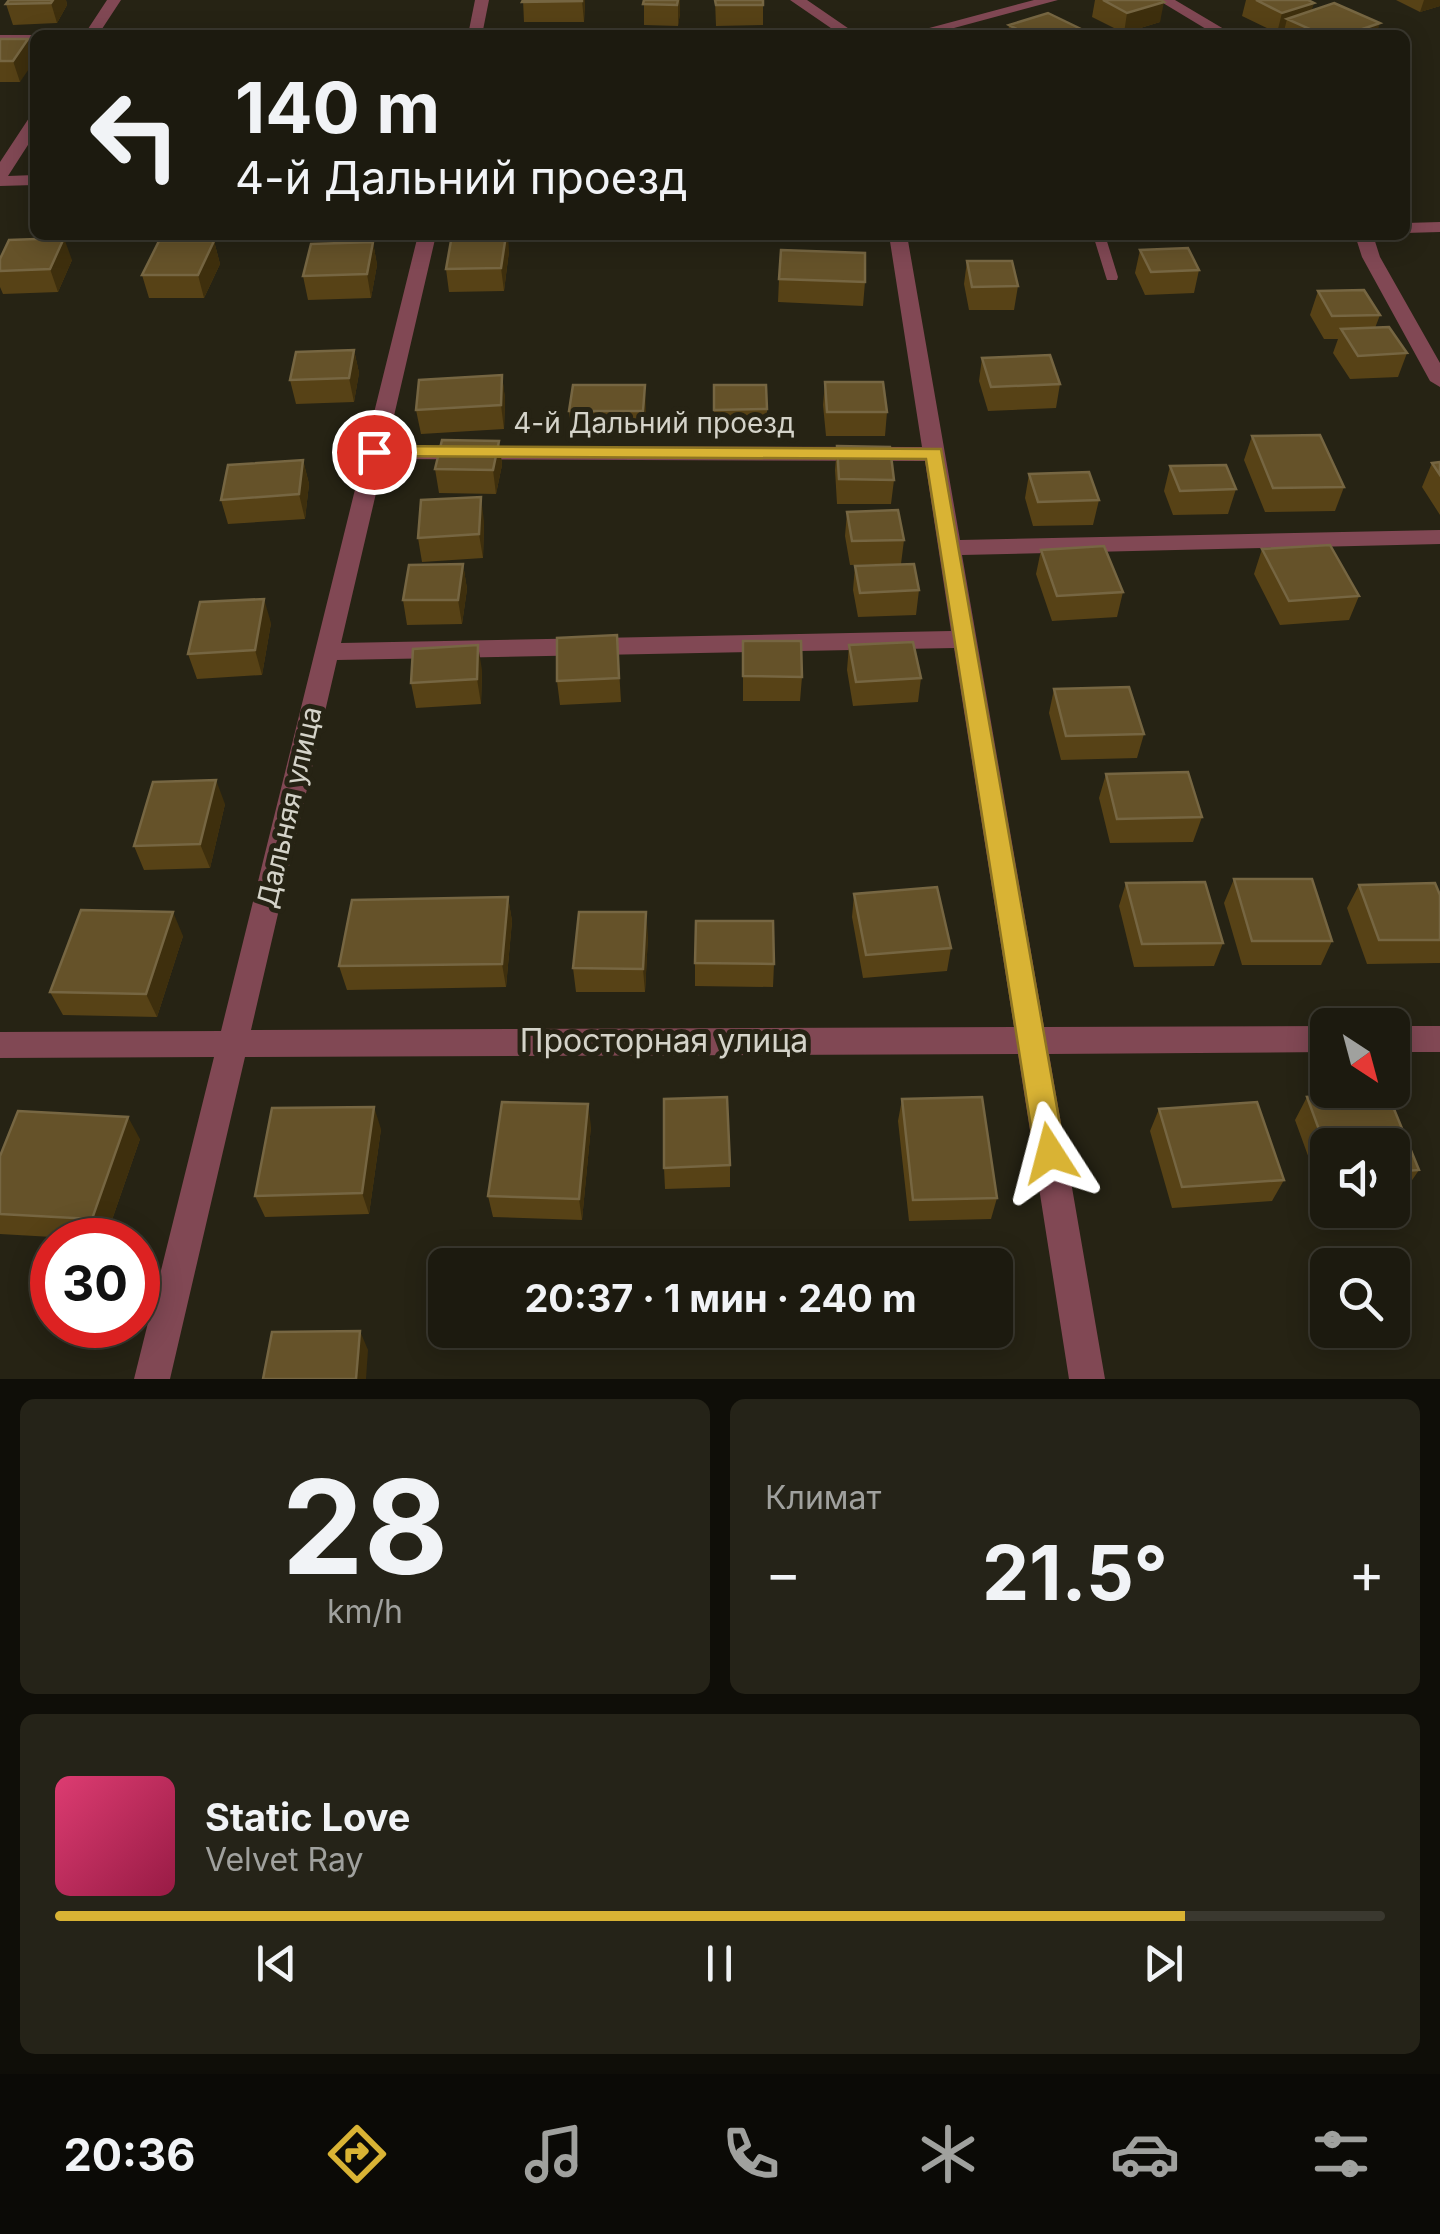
<!DOCTYPE html>
<html lang="ru">
<meta charset="utf-8">
<style>
body{margin:0;font-family:Inter,sans-serif;background:#252318;color:#f1f3f6;height:100vh;display:flex;flex-direction:column;font-size:38px;white-space:nowrap}
*{box-sizing:border-box;margin:0}
p{font-size:32px;color:#a0a19e}
.icon{flex:none;width:55px;height:55px;fill:none;stroke:currentColor;stroke-width:2;stroke-linecap:round;stroke-linejoin:round}
.map{position:relative;height:1379px;overflow:hidden}
.sheet{display:flex;flex-direction:column;gap:20px;padding:20px;background:#0f0e08;flex:1}
.sheet>*{flex:none}
.hud{position:absolute;left:30px;top:30px;width:1380px;height:210px;border-radius:15px;box-shadow:0 5px 25px #0003,0 0 0 2px #3a382f;background:#1c1a0f;color:#f1f3f6;overflow:hidden}
.needle{width:65px;rotate:144deg}
.fabs{position:absolute;left:1310px;top:1008px;display:grid;gap:20px}
.fabs a{display:grid;place-items:center;width:100px;height:100px;border-radius:15px;background:#1c1a0f;box-shadow:0 5px 25px #0003,0 0 0 2px #3a382f;font-size:50px}
.speed{position:absolute;left:30px;top:1218px;display:flex;gap:20px;font-size:50px;font-weight:700;text-align:center}
.speed>*{display:grid;place-content:center;width:130px;height:130px;border-radius:50%;background:#1c1a0f;box-shadow:0 5px 25px #0003,0 0 0 2px #3a382f;line-height:1}
.speed .limit{border:15px solid #d22;background:#fff;color:#111}
.pin{position:absolute;display:grid;place-items:center;width:85px;height:85px;color:#fff;margin:-42px;border:5px solid #fff;border-radius:50%;box-shadow:0 2px 10px #0007}
.me{position:absolute;width:110px;margin:-55px;rotate:351deg;stroke-linejoin:round;filter:drop-shadow(0 0 8px #0008)}
.turn{display:flex;align-items:center;gap:35px;height:210px;padding:0 40px;font-size:45px}
.turn .icon{width:130px;height:130px;stroke-width:2.5}
.turn b{display:block;font-size:70px;line-height:85px}
.big{font-size:75px;font-weight:700;line-height:1.1}
.sheet .widget{flex:1;display:flex;flex-direction:column;justify-content:center;gap:15px;min-width:0;padding:0 35px;border-radius:15px;background:#252318}
.sheet .dial{align-items:center;gap:0}
.dial b{font-size:130px;line-height:1}
.song{display:flex;align-items:center;gap:30px}
.cover{width:120px;height:120px;border-radius:15px;background:linear-gradient(135deg,hsl(340 70% 55%),hsl(340 70% 35%))}
.played{height:10px;border-radius:5px;background:linear-gradient(90deg,#d9b334 85%,#3a382f 85%)}
.keys{display:flex;justify-content:space-around;direction:ltr}
.heat{display:flex;justify-content:space-between;align-items:center;font-size:55px;direction:ltr}
.sheet .tiles{flex:1;display:grid;gap:20px;grid-template-columns:1fr 1fr}
.widget:last-child{grid-column:span 2}
.trip{position:absolute;left:428px;top:1248px;width:585px;height:100px;border-radius:15px;background:#1c1a0f;box-shadow:0 5px 25px #0003,0 0 0 2px #3a382f;font-weight:700;line-height:100px;text-align:center}
.tabs{display:flex;height:160px;justify-content:space-around;align-items:center;background:#0b0a06;color:#a0a19e}
.tabs .icon{width:70px;height:70px}
.tabs .on{color:#d9b334}
.tabs b{font-size:45px;color:#f1f3f6}
.map>svg:first-child{display:block}
.lines{fill:none;stroke-linecap:round;stroke-linejoin:round}
.service{fill:#814854;fill-rule:evenodd}
.minor{fill:#814854;fill-rule:evenodd}
.wall{fill:#574216}
.shaded-wall{fill:#3e2f0d}
.building{fill:#655229;stroke:#766642;stroke-width:2.5}
.route{fill:#d9b334;stroke:#8d7422;stroke-width:2.5}
.labels{text-anchor:middle;stroke-width:10;stroke-linejoin:round;paint-order:stroke}
.street-label{font-size:28px;fill:#d4d3c9;stroke:#262314}
.near-street-label{font-size:32px;fill:#d4d3c9;stroke:#262314}
</style>
<div class="map">
<svg width="1440" height="1379" viewBox="0 0 1440 1379">
<rect width="100%" height="100%" fill="#262314"/>
<g class="lines">
<path class="service" d="M1093 235H1105L1118 277 1117 280H1107L1106 277Z
M1178 235H1370V236L1364 240 1184 239Z"/>
<path class="minor" d="M107 0H121L98 35H84Z
M475 0H489L482 35H468Z
M790 0H807L858 35H841Z
M1034 0H1058L928 35H903Z
M1158 0H1175L1234 35H1216Z
M0 35H37L35 43H0Z
M35 116V134L8 176 35 175V185L0 186V162L29 118Z
M1440 222V232L1405 233V223Z
M418 235H436L387 446 922 447 889 235H907L960 540 1440 530V544L962 555 1044 1027 1328 1026V1052L1049 1054 1105 1379H1069L1018 1054 245 1057 170 1379H134L214 1057 0 1058V1032L221 1031ZM384 459 925 461 951 631 341 643ZM954 648 1014 1027 251 1030 337 660Z
M1355 235H1373L1380 257 1440 363V387L1430 381 1362 257Z
M1392 1026H1440V1052H1392Z"/>
</g>
<path class="wall" d="M66 0 67 5 57 23 13 25 6 4Z
M523 0H585L584 22H524Z
M644 0H680V13L678 26 644 25Z
M715 0H763V25L716 26Z
M1095 0H1161L1160 22 1124 33 1092 17Z
M1246 0H1308L1312 10 1376 35H1283L1284 31 1277 33 1242 16Z
M1396 0H1440V6L1420 12Z
M1009 25 1083 30 1082 35H1008Z
M0 39H28L20 82H0Z
M214 241 220 264 204 298H149L142 275Z
M373 242 377 265 371 298 308 300 303 276Z
M1140 250 1199 270 1194 293 1145 295 1135 273Z
M509 251 504 291 449 292 446 269Z
M0 259 72 260 58 292 3 294 0 287Z
M967 261 1018 286 1014 310H969L964 284Z
M779 279 865 282 863 306 778 302Z
M1318 291 1380 315 1375 328 1407 353 1398 377 1350 379 1333 353 1338 339H1324L1310 315Z
M354 350 359 373 354 402 296 404 290 380Z
M982 358 1060 384 1056 408 988 411 979 381Z
M502 375 505 399 504 429 421 434 416 410Z
M825 382 887 412 885 436H826L823 405Z
M714 385 767 409V433L714 434Z
M646 409 644 435H572L569 411Z
M1252 436 1344 487 1335 511 1265 512 1244 460Z
M499 441 502 465 496 494 439 493 435 469Z
M837 446 894 480 891 504H837L835 470Z
M303 460 309 484 305 519 228 524 221 500Z
M1440 462V515L1422 487 1432 463Z
M1170 466 1236 489 1228 514 1173 515 1164 491Z
M1029 474 1099 500 1093 525 1033 526 1025 498Z
M847 512 904 540 901 564 850 565 845 536Z
M484 521 483 558 422 562 418 538Z
M1262 549 1359 596 1349 620 1280 625 1254 574Z
M1041 550 1123 592 1117 617 1052 621 1036 574Z
M463 564 467 589 462 624 407 625 403 600Z
M855 566 919 590 916 615 858 617 853 590Z
M271 623 262 675 197 679 188 654Z
M617 635 621 702 560 705 557 681Z
M743 641 802 677 800 701H743Z
M849 645 921 678 918 702 853 706 847 670Z
M482 670 481 704 416 708 411 683Z
M1054 689 1144 734 1137 758 1061 760 1049 713Z
M1106 774 1202 817 1193 842 1110 843 1099 798Z
M225 804 210 868 144 870 134 846Z
M1234 879 1332 941 1321 965H1242L1224 903Z
M1126 883 1223 943 1214 966 1134 967 1119 906Z
M1359 885 1440 895V963L1367 964 1347 908Z
M854 894 951 948 947 971 863 978 852 917Z
M508 897 512 921 506 987 347 990 339 966Z
M183 936 157 1017 63 1015 50 992Z
M648 936 645 992H576L573 968Z
M695 963 774 964 773 987 695 986Z
M1387 1092 1419 1170 1404 1192H1392V1145H1328V1197H1323L1295 1120 1307 1097Z
M902 1099 997 1198 991 1219 909 1221 898 1121Z
M1159 1109 1284 1180 1272 1201 1172 1208 1150 1131Z
M591 1126 582 1220 493 1217 488 1196Z
M381 1129 369 1214 265 1217 255 1196Z
M140 1139 105 1240 0 1234V1156Z
M730 1165V1187L665 1189 664 1168Z"/>
<path class="shaded-wall" d="M53 0H66L67 5 57 23 51 3Z
M582 0H585L584 22Z
M678 0H680V13L678 26Z
M1424 0H1440V6L1420 12Z
M1164 2 1160 22 1124 33 1127 13Z
M1314 3 1308 23 1287 19 1284 31 1277 33 1282 13Z
M1380 23 1376 35H1345Z
M28 39 35 60 20 82 13 61Z
M506 235H508L509 251 504 291 501 268Z
M64 238 72 260 58 292 50 269Z
M214 241 220 264 204 298 198 275Z
M373 242 377 265 371 298 367 274Z
M354 350 359 373 354 402 349 378Z
M502 375 505 399 504 429 501 405Z
M645 385 646 409 644 435 643 411Z
M499 441 502 465 496 494 493 470Z
M303 460 309 484 305 519 299 494Z
M481 497 484 521 483 558 479 534Z
M463 564 467 589 462 624 458 600Z
M264 599 271 623 262 675 255 650Z
M478 645 482 670 481 704 477 679Z
M216 780 225 804 210 868 200 844Z
M508 897 512 921 506 987 502 964Z
M173 912 183 936 157 1017 146 994Z
M646 912 648 936 645 992 643 969Z
M588 1104 591 1126 582 1220 579 1199Z
M374 1107 381 1129 369 1214 362 1193Z
M128 1117 140 1139 105 1240 92 1219Z
M360 1331 368 1350 366 1379H356Z"/>
<path class="building" d="M9 0H53L51 3 6 4Z
M523 0H582V1L522 2Z
M644 0H678L677 5 643 4Z
M715 0H763V5H716Z
M1103 0H1161L1164 2 1127 13Z
M1256 0H1308L1314 3 1282 13Z
M1334 3 1380 23 1345 35H1323L1287 19Z
M1048 13 1083 30 1068 35H1028L1009 25Z
M731 30 732 35H675V32Z
M834 30 835 35H762V31Z
M0 39H28L13 61H0Z
M452 235H506L501 268 446 269Z
M64 238 50 269 0 271V259L9 240Z
M159 241H214L198 275H142Z
M373 242 367 274 303 276 311 244Z
M1188 248 1199 270 1151 272 1140 250Z
M781 250 865 253V282L779 279Z
M967 261H1012L1018 286 972 287Z
M1364 290 1380 315 1332 316 1318 291Z
M1389 327 1407 353 1358 356 1341 329Z
M354 350 349 378 290 380 296 352Z
M1050 355 1060 384 991 387 982 358Z
M502 375 501 405 416 410 419 380Z
M825 382H883L887 412H827Z
M573 385H645L643 411H569Z
M714 385H766L767 409 714 410Z
M1320 435 1344 487 1273 488 1252 436Z
M442 440 499 441 493 470 435 469Z
M837 446 890 447 894 480 839 479Z
M303 460 299 494 221 500 228 465Z
M1440 462V475L1432 463Z
M1226 465 1236 489 1180 491 1170 466Z
M1089 472 1099 500 1038 502 1029 474Z
M481 497 479 534 418 538 421 500Z
M898 510 904 540 852 541 847 512Z
M1330 545 1359 596 1289 601 1262 549Z
M1104 546 1123 592 1057 596 1041 550Z
M463 564 458 600H403L409 565Z
M914 564 919 590 860 593 855 566Z
M264 599 255 650 188 654 200 602Z
M617 635 619 678 557 681V638Z
M743 641H801L802 677 743 676Z
M913 642 921 678 856 682 849 645Z
M478 645 477 679 411 683 413 649Z
M1129 687 1144 734 1066 736 1054 689Z
M1188 772 1202 817 1117 819 1106 774Z
M216 780 200 844 134 846 153 782Z
M1234 879H1312L1332 941H1252Z
M1205 882 1223 943 1142 944 1126 883Z
M1435 883 1440 895V940H1379L1359 885Z
M937 887 951 948 866 955 854 894Z
M508 897 502 964 339 966 352 900Z
M81 910 173 912 146 994 50 992Z
M579 912H646L643 969 573 968Z
M696 921H773L774 964 695 963Z
M1387 1092 1419 1170 1392 1172V1145H1328V1154L1307 1097Z
M727 1097 730 1165 664 1168V1099Z
M982 1097 997 1198 913 1200 902 1099Z
M502 1102 588 1104 579 1199 488 1196Z
M1257 1102 1284 1180 1182 1187 1159 1109Z
M374 1107 362 1193 255 1196 272 1108Z
M18 1111 128 1117 92 1219 0 1214V1156Z
M360 1331 356 1379H263L272 1332Z"/>
<path class="route" d="M374 446 941 449 1065 1153 1060 1162 1050 1166 1040 1162 1035 1153 926 459 367 456V448Z"/>
<g class="labels">
<g class="street-label">
<text x="654" y="433">4-й Дальний проезд</text>
<text transform="translate(289 807) rotate(-77)" y="10">Дальняя улица</text>
</g>
<g class="near-street-label">
<text x="664" y="1052">Просторная улица</text>
</g>
</g>
</svg>
<div class="fabs">
<a><svg class="needle" viewBox="-14 -14 28 28"><path d="M0-13l5 13h-10z" fill="#e53935"/><path d="M0 13l5-13h-10z" fill="#a0a19e"/></svg></a>
<a><svg class="icon" aria-label="sound" viewBox="0 0 24 24"><path d="M4 9h4l5-4v14l-5-4H4zM17 9q2 3 0 6"/></svg></a>
<a><svg class="icon" aria-label="search" viewBox="0 0 24 24"><circle cx="10" cy="10" r="6"/><path d="M15 15l6 6"/></svg></a>
</div>
<div class="speed"><div class="limit">30</div></div>
<div class="pin" style="left:374px;top:452px;background:#d93025"><svg class="icon" aria-label="arrive" viewBox="0 0 24 24"><path d="M6 21V4h12l-3 4 3 4H6"/></svg></div>
<svg class="me" style="left:1050px;top:1153px" viewBox="-20 -20 40 40"><path d="M0-17L14 15 0 8-14 15z" fill="#d9b334" stroke="#fff" stroke-width="4"/></svg>
<div class="trip">20:37 · 1 мин · 240 m</div>
<div class="hud">
<div class="turn"><svg class="icon" aria-label="left" viewBox="0 0 24 24"><path d="M17 20v-9H6M10 6l-5 5 5 5"/></svg><div><b>140 m</b>4-й Дальний проезд</div></div>
</div>
</div>
<section class="sheet">
<div class="tiles">
<div class="widget dial"><b>28</b><p>km/h</p></div>
<div class="widget"><p>Климат</p>
<div class="heat"><a>−</a><b class="big">21.5°</b><a>+</a></div>
</div>
<div class="widget">
<div class="song"><i class="cover"></i><div><b>Static Love</b><p>Velvet Ray</p></div></div>
<div class="played"></div>
<div class="keys"><svg class="icon" aria-label="previous" viewBox="0 0 24 24"><path d="M18 5L8 12l10 7zM5 5v14"/></svg><svg class="icon" aria-label="pause" viewBox="0 0 24 24"><path d="M8 5v14M16 5v14"/></svg><svg class="icon" aria-label="next" viewBox="0 0 24 24"><path d="M6 5l10 7-10 7zM19 5v14"/></svg></div>
</div>
</div>
</section>
<nav class="tabs">
<b>20:36</b>
<svg class="icon on" aria-label="directions" viewBox="0 0 24 24"><path d="M12 3l9 9-9 9-9-9zM9 14v-3h6M13 9l2 2-2 2"/></svg>
<svg class="icon" aria-label="music" viewBox="0 0 24 24"><path d="M9 18V5l10-2v13"/><circle cx="6" cy="18" r="3"/><circle cx="16" cy="16" r="3"/></svg>
<svg class="icon" aria-label="phone" viewBox="0 0 24 24"><path d="M5 4h4l2 5-3 2q2 4 5 5l2-3 5 2v4C11 20 4 13 5 4z"/></svg>
<svg class="icon" aria-label="climate" viewBox="0 0 24 24"><path d="M12 3v18M4 7l16 10M4 17L20 7"/></svg>
<svg class="icon" aria-label="car" viewBox="0 0 24 24"><path d="M5 17H2v-5l4-1 3-4h7l3 4 3 1v5h-3M9 17h6M6 11h13"/><circle cx="7" cy="17" r="2"/><circle cx="17" cy="17" r="2"/></svg>
<svg class="icon" aria-label="filters" viewBox="0 0 24 24"><path d="M4 7h16M4 17h16"/><circle cx="9" cy="7" r="2"/><circle cx="15" cy="17" r="2"/></svg>
</nav>
